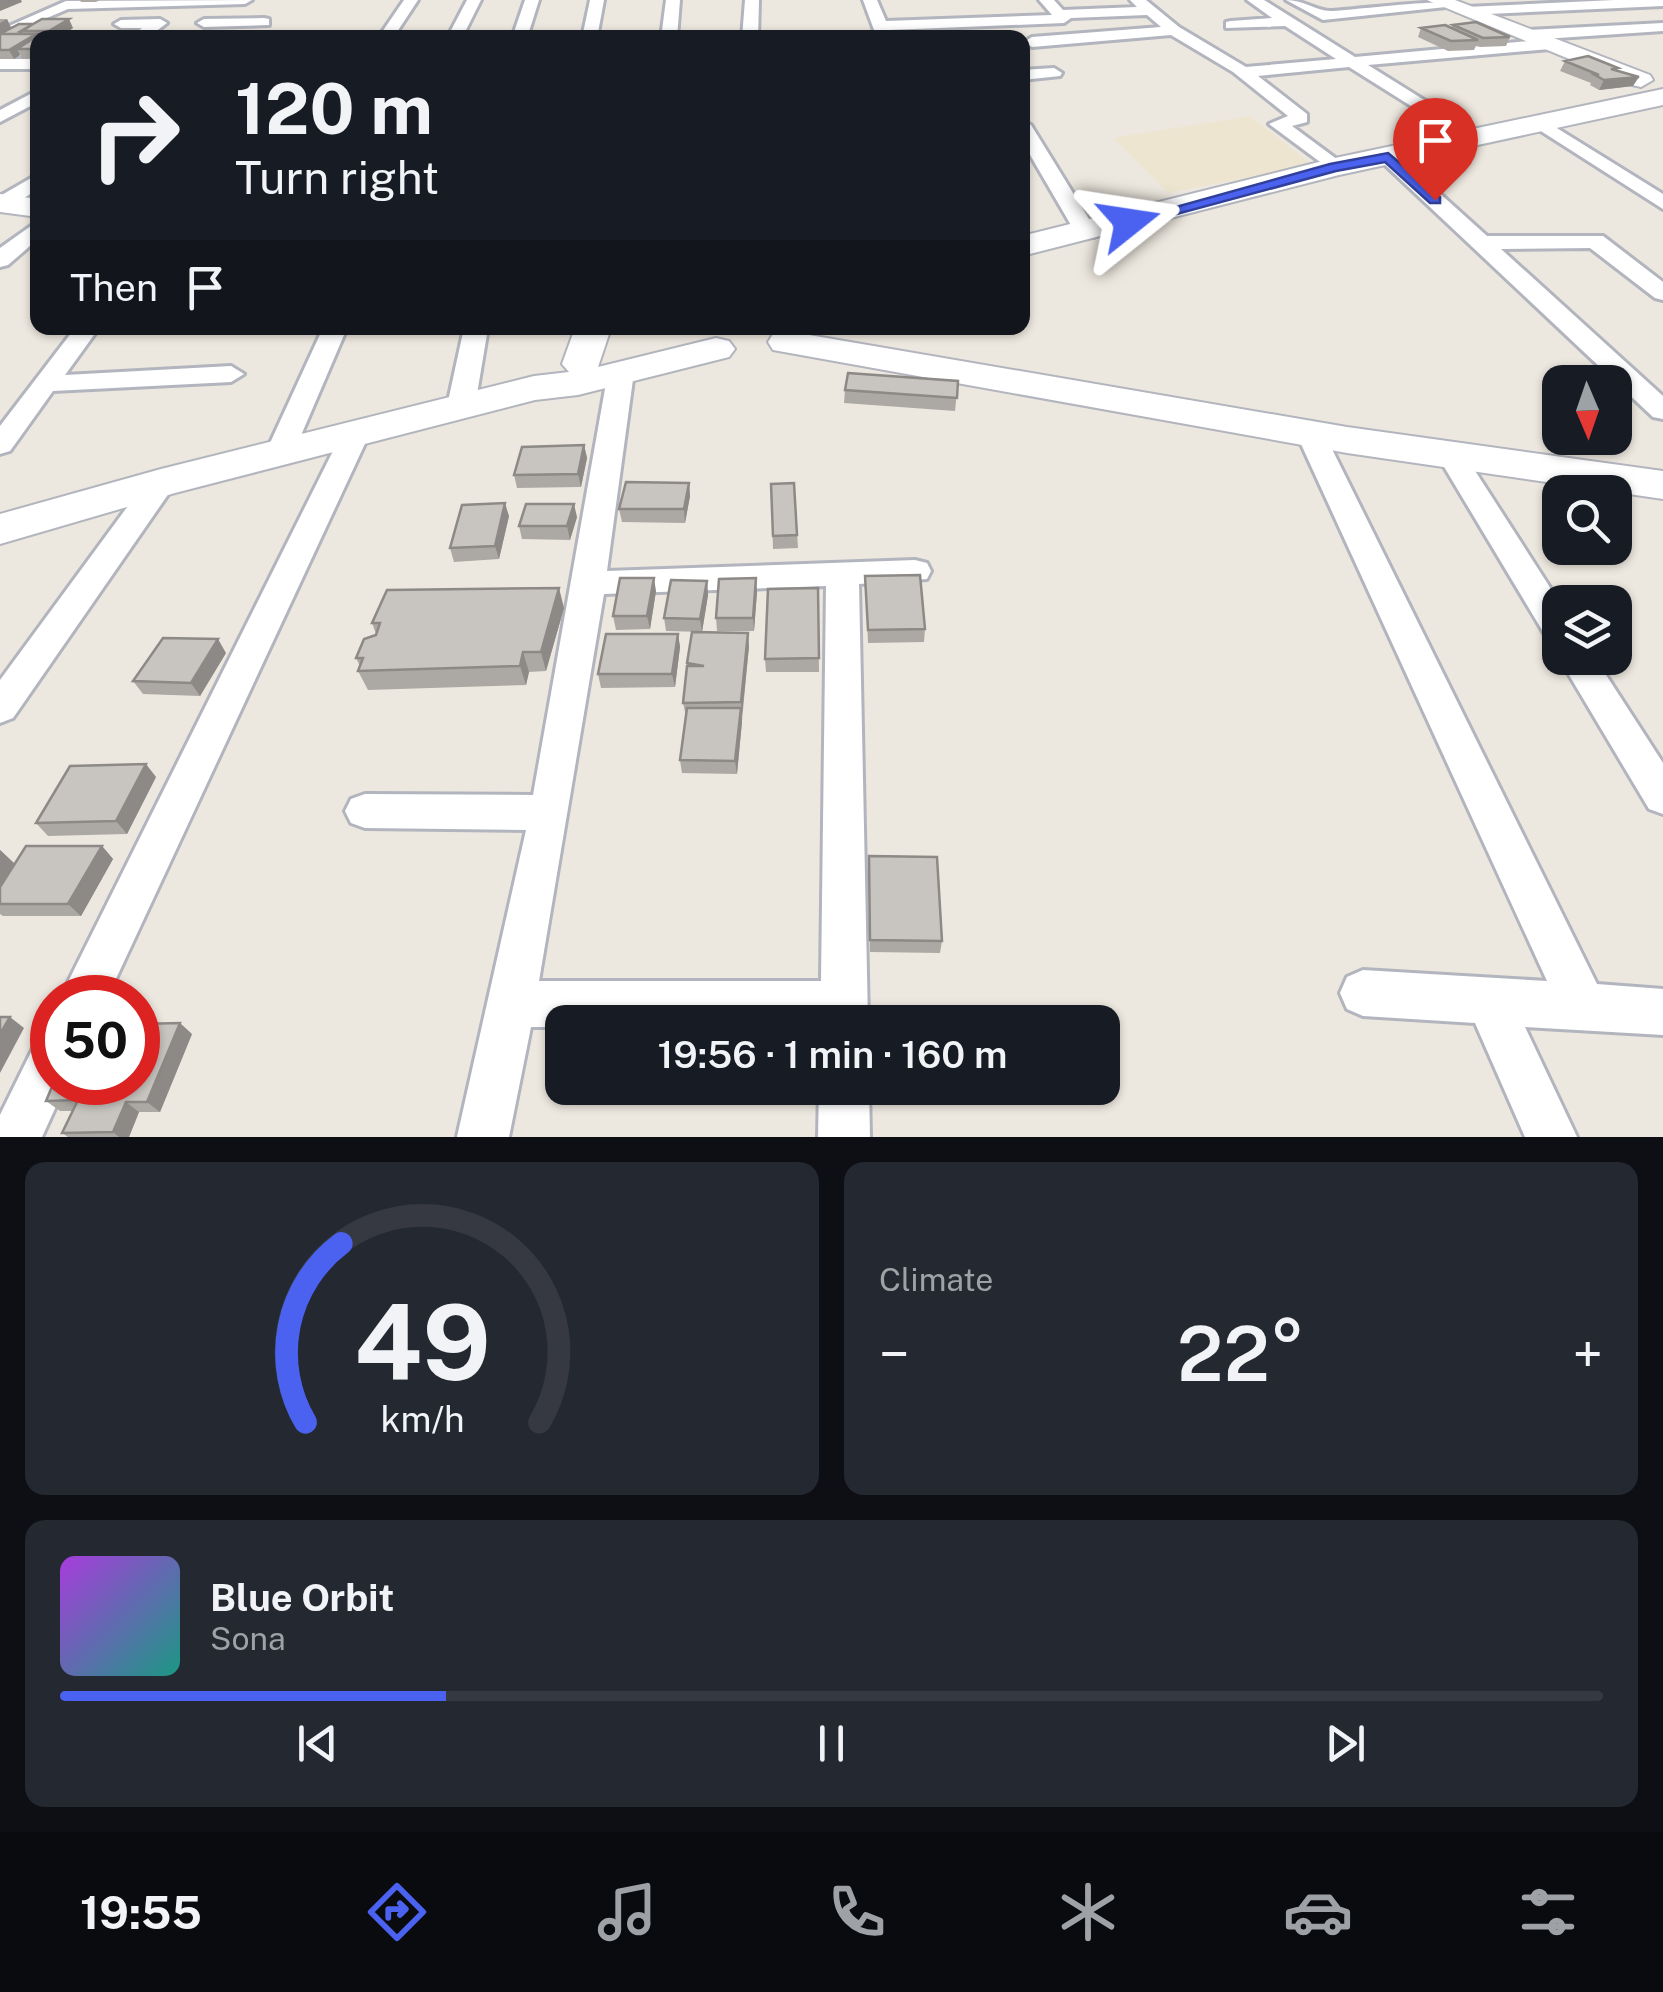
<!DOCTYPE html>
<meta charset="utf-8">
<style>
body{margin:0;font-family:"Public Sans",sans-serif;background:#242831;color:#f1f3f6;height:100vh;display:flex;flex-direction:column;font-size:38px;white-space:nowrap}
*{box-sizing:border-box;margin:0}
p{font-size:32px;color:#9ea1a6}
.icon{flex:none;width:55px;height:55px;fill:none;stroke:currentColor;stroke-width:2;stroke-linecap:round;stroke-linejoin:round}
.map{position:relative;height:1137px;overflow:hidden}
.details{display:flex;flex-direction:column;gap:25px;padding:25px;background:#0d0f14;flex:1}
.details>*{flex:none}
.hud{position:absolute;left:30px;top:30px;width:1000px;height:305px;border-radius:20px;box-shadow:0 2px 8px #0004;background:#171b24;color:#f1f3f6;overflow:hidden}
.needle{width:65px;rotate:178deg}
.buttons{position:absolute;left:1542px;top:365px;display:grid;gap:20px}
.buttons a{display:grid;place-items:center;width:90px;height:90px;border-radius:20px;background:#171b24;box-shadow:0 2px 8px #0004;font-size:50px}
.speed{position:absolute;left:30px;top:975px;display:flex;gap:20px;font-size:50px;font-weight:700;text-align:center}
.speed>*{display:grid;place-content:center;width:130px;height:130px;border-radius:50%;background:#171b24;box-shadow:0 2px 8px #0004;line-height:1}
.speed .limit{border:15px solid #d22;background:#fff;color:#111}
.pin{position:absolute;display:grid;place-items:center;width:85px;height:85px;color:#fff;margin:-102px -42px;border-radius:50% 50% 50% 0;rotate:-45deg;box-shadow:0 0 10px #0007}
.pin .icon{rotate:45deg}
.me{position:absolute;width:110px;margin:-55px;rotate:75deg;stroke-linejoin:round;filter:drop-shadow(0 0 8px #0008)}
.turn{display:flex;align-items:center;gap:35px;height:210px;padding:0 40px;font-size:45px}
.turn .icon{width:130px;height:130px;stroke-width:2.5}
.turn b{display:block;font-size:70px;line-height:85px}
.then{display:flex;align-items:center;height:95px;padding:0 40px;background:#0003;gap:20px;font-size:38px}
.big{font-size:75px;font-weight:600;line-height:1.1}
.details .widget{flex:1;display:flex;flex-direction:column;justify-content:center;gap:15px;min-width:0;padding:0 35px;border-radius:20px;background:#242831}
.details .dial{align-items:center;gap:0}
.dial svg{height:260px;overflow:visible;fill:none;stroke:#363941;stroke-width:7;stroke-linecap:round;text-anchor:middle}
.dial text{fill:#f1f3f6;stroke:none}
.song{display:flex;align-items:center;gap:30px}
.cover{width:120px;height:120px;border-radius:15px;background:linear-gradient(135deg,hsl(280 70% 55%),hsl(170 70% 35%))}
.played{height:10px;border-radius:5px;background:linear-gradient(90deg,#4a62ef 25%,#363941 25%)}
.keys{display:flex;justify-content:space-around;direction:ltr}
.heat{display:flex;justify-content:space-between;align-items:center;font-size:55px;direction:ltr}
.details .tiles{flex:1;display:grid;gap:25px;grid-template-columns:1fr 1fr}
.widget:last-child{grid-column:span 2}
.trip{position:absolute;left:545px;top:1005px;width:575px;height:100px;border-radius:20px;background:#171b24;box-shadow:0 2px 8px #0004;font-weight:600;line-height:100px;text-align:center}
.dock{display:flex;height:160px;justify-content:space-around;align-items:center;background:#090b0e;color:#9ea1a6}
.dock .icon{width:70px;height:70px}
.dock .current{color:#4a62ef}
.dock b{font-size:45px;color:#f1f3f6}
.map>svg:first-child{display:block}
.education{fill:#ede5d0}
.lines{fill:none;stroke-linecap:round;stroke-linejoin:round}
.street-casing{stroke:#b3b5be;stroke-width:6}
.secondary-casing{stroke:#b3b5be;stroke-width:4}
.street{fill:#fff;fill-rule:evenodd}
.secondary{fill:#fff;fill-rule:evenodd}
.wall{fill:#aca9a4}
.shaded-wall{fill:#8c8986}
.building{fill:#c8c4bf;stroke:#8c8986;stroke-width:2.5}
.route{fill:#4a62ef;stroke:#30409b;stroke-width:2.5}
</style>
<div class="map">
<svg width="1663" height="1137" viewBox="0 0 1663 1137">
<rect width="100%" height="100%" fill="#ede8df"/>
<path class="education" d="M1250 116 1312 165 1168 193 1113 138Z"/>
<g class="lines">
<g class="street-casing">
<path id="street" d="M252 0 245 4 68 9 21 29 9 26 66 1Z
M404 0H418L393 38H378Z
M467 0H481L462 38H447Z
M525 0H539L527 38H512Z
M590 0H604L597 38H582Z
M666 0H680L677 38H661Z
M745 0H759L758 38H742Z
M863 0H877L886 21 1052 15 1039 0H1054L1063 10 1137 7 1130 0H1146L1179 27 1246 67 1336 59 1285 26 1226 28V22L1231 21 1272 18 1247 0H1264L1355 57 1550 39 1558 44 1550 49 1368 65 1477 133V141L1470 143 1349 67 1258 76 1307 114V122L1292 126 1342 163V171L1335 173 1269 124 1288 116 1233 72 1171 35 1032 47 1024 42 1032 37 1161 27 1147 15 1071 18 1064 23 889 30 892 38H877Z
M1286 0C1305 0 1317 12 1332 11 1362 9 1429 0 1453 3L1446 7 1323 20Z
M1614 0H1663V6L1466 15 1459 11 1466 7Z
M264 18 269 19V25L204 27 197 23 204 19Z
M160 19 167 23 147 38H129L142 28H121L114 24 121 20Z
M1663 23V31L1528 40 1520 35 1528 30Z
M0 59H38V69H0Z
M1054 68 1062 73 1060 76 1022 80V70Z
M38 90V102L0 122V110Z
M1539 117 1663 194V209L1533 126 1530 122Z
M1022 120 1031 125 1097 232 1094 237H1078L1075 232 1022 141Z
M1388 151 1395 153 1487 236H1603L1663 282V300L1655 298 1590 248 1501 249 1663 396V419L1653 417 1381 161V153Z
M38 174V189L10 207 0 208V196Z
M38 221V239L8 265 0 267V248Z
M75 328H99L65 375 231 366 244 374 231 382 53 391 10 451 0 454V426Z
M323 328H347L293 454 289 460H269L265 454Z
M464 328H488L475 406 461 414 447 406Z
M621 364 634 372 607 571 915 560 927 563 931 571 927 579 859 584 868 1022H562V1027H531L509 1137H457L526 830 365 828 351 823 345 811 351 799 365 794 533 795 608 372ZM826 586 821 981H539L604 594Z
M1310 425 1324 433 1597 984 1663 989V1035L1525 1027 1577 1137H1525L1475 1023 1363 1016 1347 1009 1340 993 1347 977 1363 970 1547 981 1296 433Z
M355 427 365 429 369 435 107 998H60L341 435 345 429Z
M1451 446 1461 449 1560 603V644L1548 640 1437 455 1441 449Z
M161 474 172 476 176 483 13 718 0 723V680L150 476Z
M1559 658H1595L1663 763V814L1649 809Z
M52 1037V1082H67L42 1137H0V1115L35 1044Z
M819 1088H869L870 1137H818Z"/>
</g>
<g class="secondary-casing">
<path id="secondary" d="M1427 0H1455L1650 75 1653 80 1641 87 1632 85Z
M1663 89V105L1339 175 1022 256V236L1335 158Z
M0 194 38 199V217L0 212Z
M575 328H611L598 367 716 338 729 341 735 349 729 357 578 395 535 400 175 493 0 544V514L161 469 534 376 569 372 562 364Z
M786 331 1347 427 1663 471V499L1347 453 773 350 768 342 773 334Z"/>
</g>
<use href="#street" class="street"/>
<use href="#secondary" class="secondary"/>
</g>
<path class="wall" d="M80 0H100L96 2H81Z
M0 19H7L11 28H73L64 34H68L69 38H38V58L22 59 20 55 14 59H0Z
M1453 25 1510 37 1506 46 1480 47 1476 46 1474 50 1448 51 1418 37 1421 28H1451Z
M1565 61 1618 68 1616 70 1633 86 1599 90 1590 85 1591 83 1560 71Z
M958 381 955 411 844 403 845 390Z
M584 445 587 458 581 487 517 488 514 475Z
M689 483 690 496 685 523 622 522 619 509Z
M794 483 798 548 773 549 771 484Z
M509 516 499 559 454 562 450 548Z
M577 517 570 540 522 539 519 526Z
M865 576 925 629 924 642 868 643Z
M707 581 708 595 702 632 666 631 664 618Z
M818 588 819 672H766L765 659Z
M656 591 650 629 616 630 613 616Z
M757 592 754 631H717L716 618Z
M564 608 546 671 529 672 526 685 368 690 358 671 360 666 356 658 376 634 372 623Z
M678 634 680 647 675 687 601 688 598 674Z
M749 646 737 774 682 773 680 760 686 716 683 703 687 663Z
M226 653 200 696 143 694 133 681Z
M156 777 127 834 48 836 36 823Z
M102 846 113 859 81 916H3L0 914V850L15 864Z
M869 856 942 941 940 953 870 952Z
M192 1034 160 1112H139L129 1137H68L62 1133 73 1111H60L46 1101Z"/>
<path class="shaded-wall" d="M0 0H21L22 2 0 11Z
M7 19 11 28 0 35V23Z
M69 19 73 28 58 38H52L49 31Z
M36 34 38 38 17 49 20 55 14 59 9 50Z
M1639 77 1633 86 1599 90 1604 80Z
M584 445 587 458 581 487 578 474Z
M689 483 690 496 685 523 684 509Z
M505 503 509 516 499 559 495 546Z
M574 504 577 517 570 540 567 526Z
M654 578 656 591 650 629 647 616Z
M756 578 757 592 754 631 753 618Z
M707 581 708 595 702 632 700 619Z
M559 588 564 608 546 671 541 652Z
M748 633 749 646 742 715 741 702Z
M678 634 680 647 675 687 672 674Z
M218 639 226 653 200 696 191 683Z
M523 652 529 672 526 685 520 666Z
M741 708 742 722 737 774 735 761Z
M146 764 156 777 127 834 116 821Z
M102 846 113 859 81 916 68 904Z
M0 850 16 865 0 890Z
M10 1017 24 1028 0 1073V1034Z
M180 1023 192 1034 160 1112 147 1102Z
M126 1102 139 1112 129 1137H119L113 1132Z"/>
<path class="building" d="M42 19H69L49 31H21Z
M1476 22 1510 37 1483 38 1453 25Z
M19 24H33L18 34H0Z
M1445 25 1478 40 1451 41 1421 28Z
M0 34H36L9 50H0Z
M68 34 62 38H38V49H17L39 35Z
M1588 56 1618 68 1611 69 1639 77 1604 80 1595 75H1599L1565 61Z
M848 373 958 381 957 398 845 390Z
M584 445 578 474 514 475 522 447Z
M626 482 689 483 684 509H619Z
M794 483 797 535 773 536 771 484Z
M505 503 495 546 450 548 462 505Z
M526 504H574L567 526H519Z
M920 575 925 629 868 630 865 576Z
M620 578H654L647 616H613Z
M756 578 753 618H716L719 579Z
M671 580 707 581 700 619 664 618Z
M559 588 541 652H523L520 666 358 671 363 658H356L364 639 376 635 380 623H372L387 590Z
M818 588 819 658 765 659 768 589Z
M692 632 748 633 741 702 683 703 687 666H704L687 663Z
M606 634H678L672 674H598Z
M163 638 218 639 191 683 133 681Z
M687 708H741L735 761 680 760Z
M146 764 116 821 36 823 70 766Z
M26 846H102L68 904H0V887Z
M869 856 937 857 942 941 870 940Z
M0 1017H10L0 1034Z
M180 1023 147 1102H126L113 1132 62 1133 78 1100 46 1101 54 1082H138V1024Z"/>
<path class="route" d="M1388 153 1440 197V203H1430L1385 162 1336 171 1129 227 1122 222 1330 164Z"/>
</svg>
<div class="buttons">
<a><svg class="needle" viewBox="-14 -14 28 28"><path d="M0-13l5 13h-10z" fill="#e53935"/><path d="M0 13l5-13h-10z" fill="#9ea1a6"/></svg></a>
<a><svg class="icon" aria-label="search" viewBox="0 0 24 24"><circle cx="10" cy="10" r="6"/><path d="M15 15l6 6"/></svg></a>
<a><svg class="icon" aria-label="layers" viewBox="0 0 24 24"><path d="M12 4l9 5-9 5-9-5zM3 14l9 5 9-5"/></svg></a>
</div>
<div class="speed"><div class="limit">50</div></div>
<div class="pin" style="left:1435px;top:200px;background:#d93025"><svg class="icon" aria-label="arrive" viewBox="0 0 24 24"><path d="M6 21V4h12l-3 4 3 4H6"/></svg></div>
<svg class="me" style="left:1129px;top:222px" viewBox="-20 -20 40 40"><path d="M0-17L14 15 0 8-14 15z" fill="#4a62ef" stroke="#fff" stroke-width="4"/></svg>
<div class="trip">19:56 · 1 min · 160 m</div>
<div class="hud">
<div class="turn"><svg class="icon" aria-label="right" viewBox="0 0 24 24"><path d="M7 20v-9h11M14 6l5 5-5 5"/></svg><div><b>120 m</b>Turn right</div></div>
<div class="then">Then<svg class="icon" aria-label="arrive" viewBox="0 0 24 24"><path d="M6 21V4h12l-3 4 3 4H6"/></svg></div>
</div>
</div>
<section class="details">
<div class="tiles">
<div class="widget dial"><svg viewBox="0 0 100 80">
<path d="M14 69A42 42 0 1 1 86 69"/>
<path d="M14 69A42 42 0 0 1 25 14" stroke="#4a62ef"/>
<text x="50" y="56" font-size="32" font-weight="700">49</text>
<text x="50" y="72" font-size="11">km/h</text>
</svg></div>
<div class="widget"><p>Climate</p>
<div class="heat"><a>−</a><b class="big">22°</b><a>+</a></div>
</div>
<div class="widget">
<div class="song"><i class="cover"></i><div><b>Blue Orbit</b><p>Sona</p></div></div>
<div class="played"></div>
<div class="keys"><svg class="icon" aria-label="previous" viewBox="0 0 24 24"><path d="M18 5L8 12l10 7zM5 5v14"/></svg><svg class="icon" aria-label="pause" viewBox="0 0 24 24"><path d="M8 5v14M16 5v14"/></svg><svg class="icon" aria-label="next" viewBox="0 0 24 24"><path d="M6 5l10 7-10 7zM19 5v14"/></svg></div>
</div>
</div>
</section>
<nav class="dock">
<b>19:55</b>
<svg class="icon current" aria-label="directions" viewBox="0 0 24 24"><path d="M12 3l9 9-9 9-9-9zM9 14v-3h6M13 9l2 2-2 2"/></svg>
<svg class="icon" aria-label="music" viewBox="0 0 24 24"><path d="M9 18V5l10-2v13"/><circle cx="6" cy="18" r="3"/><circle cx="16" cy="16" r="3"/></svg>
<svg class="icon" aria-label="phone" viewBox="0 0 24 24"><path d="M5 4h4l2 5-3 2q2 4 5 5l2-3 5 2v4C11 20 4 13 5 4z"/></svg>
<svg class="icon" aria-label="climate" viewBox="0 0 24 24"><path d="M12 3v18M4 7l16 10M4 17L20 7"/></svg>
<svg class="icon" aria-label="car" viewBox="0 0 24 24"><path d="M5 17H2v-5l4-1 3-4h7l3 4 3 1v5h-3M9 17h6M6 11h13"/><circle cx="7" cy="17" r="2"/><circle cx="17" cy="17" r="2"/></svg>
<svg class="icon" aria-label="filters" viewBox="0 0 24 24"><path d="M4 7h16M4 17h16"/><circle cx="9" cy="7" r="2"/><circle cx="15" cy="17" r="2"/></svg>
</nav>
